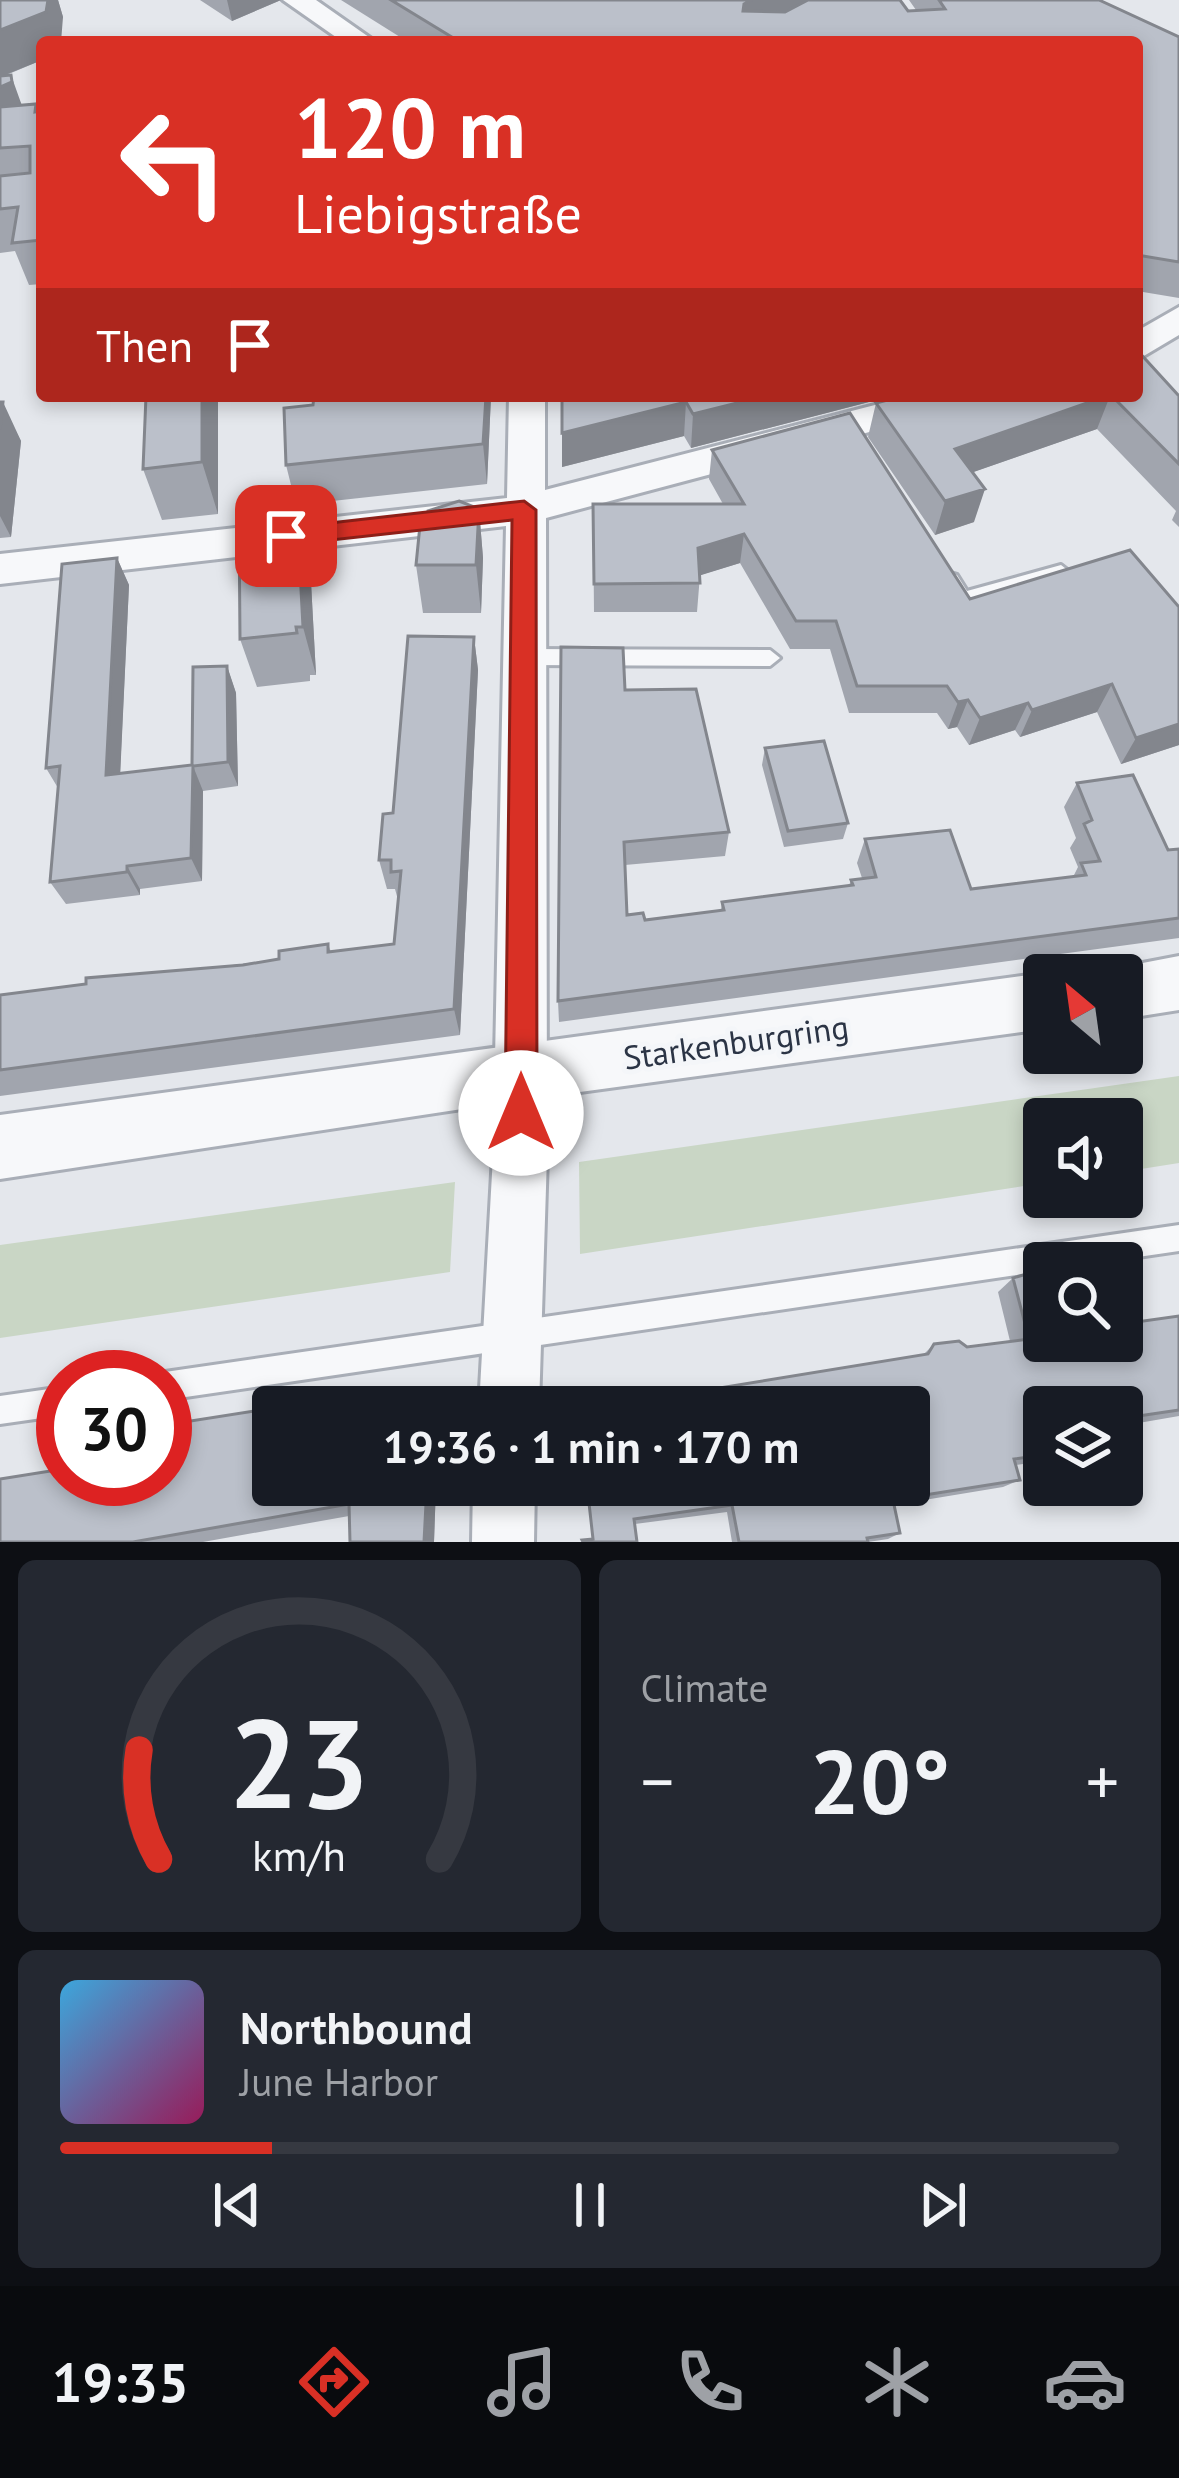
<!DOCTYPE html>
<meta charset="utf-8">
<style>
body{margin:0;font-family:"PT Sans",sans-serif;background:#242831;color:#f1f3f6;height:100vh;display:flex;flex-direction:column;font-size:45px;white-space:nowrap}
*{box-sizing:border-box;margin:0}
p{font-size:39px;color:#9ea1a6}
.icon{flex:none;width:66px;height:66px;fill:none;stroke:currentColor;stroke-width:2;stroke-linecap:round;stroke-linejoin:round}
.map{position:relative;height:1542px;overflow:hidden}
.panel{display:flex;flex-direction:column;gap:18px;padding:18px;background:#0d0f14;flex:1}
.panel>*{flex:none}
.banner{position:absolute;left:36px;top:36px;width:1107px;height:366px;border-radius:12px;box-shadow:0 6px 18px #0003;background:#d93025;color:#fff;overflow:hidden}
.needle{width:78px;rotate:331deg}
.controls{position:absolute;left:1023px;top:954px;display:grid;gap:24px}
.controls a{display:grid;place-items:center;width:120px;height:120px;border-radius:12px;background:#171b24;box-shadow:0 6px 18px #0003;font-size:60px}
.speed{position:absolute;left:36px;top:1350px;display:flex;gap:24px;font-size:60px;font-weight:700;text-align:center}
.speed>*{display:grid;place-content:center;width:156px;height:156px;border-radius:50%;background:#171b24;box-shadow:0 6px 18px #0003;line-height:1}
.speed .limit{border:18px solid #d22;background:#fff;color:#111}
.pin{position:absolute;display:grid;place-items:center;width:102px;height:102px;color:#fff;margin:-51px;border-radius:24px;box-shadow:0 6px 18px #0006}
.me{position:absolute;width:132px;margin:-66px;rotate:0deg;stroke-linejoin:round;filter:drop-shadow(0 0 9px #0008)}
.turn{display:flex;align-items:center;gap:42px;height:252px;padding:0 60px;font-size:54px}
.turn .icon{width:156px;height:156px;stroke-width:2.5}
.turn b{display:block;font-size:84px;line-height:102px}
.then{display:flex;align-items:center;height:114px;padding:0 60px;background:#0003;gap:24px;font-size:45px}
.big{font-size:90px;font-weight:700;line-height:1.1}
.panel .card{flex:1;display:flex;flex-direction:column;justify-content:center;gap:18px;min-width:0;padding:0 42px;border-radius:18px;background:#242831}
.panel .dial{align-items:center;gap:0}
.dial svg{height:312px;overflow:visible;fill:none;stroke:#363941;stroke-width:7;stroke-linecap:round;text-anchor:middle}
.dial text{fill:#f1f3f6;stroke:none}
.song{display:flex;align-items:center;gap:36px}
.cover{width:144px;height:144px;border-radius:18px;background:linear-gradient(135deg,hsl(200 70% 55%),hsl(330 70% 35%))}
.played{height:12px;border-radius:6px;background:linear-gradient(90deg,#d93025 20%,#363941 20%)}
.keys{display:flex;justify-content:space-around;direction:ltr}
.heat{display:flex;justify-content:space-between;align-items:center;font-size:66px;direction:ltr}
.panel .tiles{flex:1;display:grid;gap:18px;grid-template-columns:1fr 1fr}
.card:last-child{grid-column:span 2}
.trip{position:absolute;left:252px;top:1386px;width:678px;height:120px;border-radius:12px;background:#171b24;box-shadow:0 6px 18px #0003;font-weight:700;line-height:120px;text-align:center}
.menu{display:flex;height:192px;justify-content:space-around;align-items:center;background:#090b0e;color:#9ea1a6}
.menu .icon{width:84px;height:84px}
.menu .current{color:#d93025}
.menu b{font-size:54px;color:#f1f3f6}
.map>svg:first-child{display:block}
.green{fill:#c9d6c5}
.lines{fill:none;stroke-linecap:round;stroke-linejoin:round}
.service-casing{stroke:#a9aeb7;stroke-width:6}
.minor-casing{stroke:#a9aeb7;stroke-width:6}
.tertiary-casing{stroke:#a9aeb7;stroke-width:6}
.service{fill:#f7f8fa;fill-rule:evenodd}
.minor{fill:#f7f8fa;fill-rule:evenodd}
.tertiary{fill:#f7f8fa;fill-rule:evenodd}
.wall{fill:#a1a5ae}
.shaded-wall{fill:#83868d}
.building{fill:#bbc0ca;stroke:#83868d;stroke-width:3}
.route{fill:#d93025;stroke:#8d1f18;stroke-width:3}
.labels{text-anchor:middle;stroke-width:10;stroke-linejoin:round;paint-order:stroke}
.street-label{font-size:33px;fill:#2b3445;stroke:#f4f6f9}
</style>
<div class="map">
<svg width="1179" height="1542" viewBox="0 0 1179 1542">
<rect width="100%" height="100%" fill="#e4e7ec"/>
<path class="green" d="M1179 1076V1163L1122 1172V1119H1044V1183L580 1254 579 1162Z
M455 1182 450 1272 0 1338V1245Z"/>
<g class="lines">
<g class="service-casing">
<path id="service" d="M1061 565 1070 572 1068 577 963 606 956 604 941 580 950 573 957 575 967 591Z
M523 649 770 650 780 658 770 666 523 665 513 657Z
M1179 1225V1251L1097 1263H1044V1271L165 1400V1377H155L165 1372Z
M63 1387V1415L0 1424V1396Z"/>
</g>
<g class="minor-casing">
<path id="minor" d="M283 0H316L376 42H343Z
M1179 307V335L1137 360V331Z
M509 396H545V490L910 396H976L971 405 546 518 547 1156 539 1407H479L493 1156 506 526 0 584V554L507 498Z
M473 1485H535L534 1542H472Z"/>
</g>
<g class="tertiary-casing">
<path id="tertiary" d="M1179 956V1010L1122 1019V975L1101 971Z
M1044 973 1049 975H1044V1029L521 1100 0 1179V1115Z"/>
</g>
<use href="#service" class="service"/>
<use href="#minor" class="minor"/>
<use href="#tertiary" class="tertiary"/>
</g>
<path class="wall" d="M0 0H58L63 17 42 60 4 76 22 105 42 111V284L29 285 15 251 0 253Z
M200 0H281L232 21Z
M341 0H900L908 11 916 10 909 0H1099L1179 37V298L1137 291V42H408Z
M146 396H218V514L162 520 143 469Z
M314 396H491L487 484 296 505 286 465 313 405Z
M562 396H892L691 448 684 436 562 467Z
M903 396H1179V527L1172 520 1176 511 1097 429 973 472 974 522 935 535 868 437 876 403Z
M0 402 21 441 11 537 0 538Z
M712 450 970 599 1179 607V745L1121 764 1097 712 1020 737 1015 730 969 745 957 727 948 729 937 713H849L830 649H790L740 563 700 575 697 612H594L593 504H723L709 479Z
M479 509 483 558 481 613H423L416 565 426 525Z
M117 558 129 585 120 773 192 765 227 666 236 693 238 786 203 791 202 881 140 889V895L66 904 50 882 58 788 46 768Z
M310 564 316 675H310V681L257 687 240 639Z
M474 637 478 670 460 1035 0 1096V995L279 959 328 944 331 952 394 944 398 900 395 889H387L379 860 393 813Z
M625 690 729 832 725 856 625 865 627 915 645 920 721 910 722 902 849 886 851 880 862 878 857 863 865 839 971 889 1073 877 1078 867 1070 848 1076 838 1064 807 1077 783 1168 850 1179 849V938L559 1022 558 1001Z
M765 748 848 823 843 839 784 847 762 765Z
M1013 1278 1044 1341 1179 1316V1416L1127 1425 1129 1430 1122 1433V1407H1044V1461L1016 1465 1020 1480 1003 1487 894 1505 900 1533 888 1539 868 1542H732L727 1512 635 1524 637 1542 592 1539 923 1355 934 1344 967 1347 1010 1341 998 1292Z
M273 1485H436L434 1542 349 1516 203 1542H0Z"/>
<path class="shaded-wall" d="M48 0H58L63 17 61 42H42V60L0 77V30Z
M227 0H281L232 21Z
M752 0H813L740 42 744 4Z
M11 75 26 117 0 136V87Z
M202 396H218V514L202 462Z
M486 396H491L487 484 483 444Z
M765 396H892L691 448 693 414Z
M1107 396H1110L1097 429 945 482 955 449Z
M3 402 21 441 11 537 0 516V429Z
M686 402 684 436 562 467V433Z
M985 489 974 522 935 535 945 501Z
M479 509 483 558 481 613 476 565Z
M297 514 310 564 316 675 303 627Z
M744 534 740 563 695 577 698 548Z
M117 558 129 585 119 800 106 775Z
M474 637 478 670 460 1035 454 1009Z
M227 666 236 693 238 786 228 762Z
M1112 684 1097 712 1020 737 1032 710Z
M968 700 957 727 948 729 958 702Z
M1028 703 1015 730 969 745 980 718Z
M1179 724V745L1121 764 1136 738Z
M193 766 203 791 202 881 191 858Z
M127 866 140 889V895L127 872Z
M427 1485H436L434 1542H424Z"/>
<path class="building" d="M0 0H48L46 12 0 30Z
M391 0H752L744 4 743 11 785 12 808 0H900L908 11 945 9 939 0H1099L1179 37V262L1137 255V42H460Z
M11 75 12 82 0 87V76Z
M36 104 35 112 42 111V240L12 243 18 207 0 209V176L30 173V146L0 148V107Z
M1137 350 1179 396V464L1112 396H1137Z
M146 396H202V462L143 469Z
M314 396H486L483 444 286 465 284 408 313 405Z
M562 396H765L693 414 686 402 562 433Z
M903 396H1107L955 449 985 489 945 501 876 403Z
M0 402H3L0 429Z
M850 413 970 599 1130 550 1179 607V724L1136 738 1112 684 1032 710 1028 703 980 718 968 700 958 702 947 686H857L836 621H796L744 534 698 548 700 583 594 584 593 504H744L712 450Z
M459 501 479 509 476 565H416L420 525H426L428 511Z
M297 514 303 627H296L297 633 240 639 239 516Z
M117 558 106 775 192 765 193 667 227 666 228 762 193 766 191 858 127 866V872L50 882 60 766 46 768 62 564Z
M408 636 474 637 454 1009 0 1070V995L86 984V978L243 965 279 959V951L328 944V952L394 944 401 871 391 872V860H379L383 814 393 813Z
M561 647 623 648 625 690 696 689 729 832 624 842 627 915 643 913 645 920 724 910 722 902 853 885 851 880 876 877 865 839 950 830 971 889 1086 875 1081 863 1100 861 1084 824 1092 820 1077 783 1133 775 1168 850 1179 849V918L558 1001Z
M824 741 848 823 788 831 765 748Z
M1040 1270 1044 1284V1341H1122V1324L1179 1316V1410L1125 1418 1129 1430 1122 1431V1407H1044V1455L1014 1459 1020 1480 893 1500 900 1533 867 1538 868 1542H739L732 1505 634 1519 637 1542H583L582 1540 593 1539 587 1485H909V1407H603L928 1354 934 1344 959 1341 967 1347 1029 1339 1013 1278Z
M366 1394V1407H280Z
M273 1408V1485H427L424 1542H350L349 1504 133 1542H0V1479L63 1469V1479H165V1425Z"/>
<path class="route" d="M524 501 536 510 537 1113 532 1124 521 1129 509 1124 505 1113 512 520 286 545 274 536 286 528Z"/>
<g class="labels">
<g class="street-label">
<text transform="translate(736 1042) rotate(-8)" y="12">Starkenburgring</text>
</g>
</g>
</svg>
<div class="controls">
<a><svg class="needle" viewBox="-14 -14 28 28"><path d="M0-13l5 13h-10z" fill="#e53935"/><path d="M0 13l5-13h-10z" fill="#9ea1a6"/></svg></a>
<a><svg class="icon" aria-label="sound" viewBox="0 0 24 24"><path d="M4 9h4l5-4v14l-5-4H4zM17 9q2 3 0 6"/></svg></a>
<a><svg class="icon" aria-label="search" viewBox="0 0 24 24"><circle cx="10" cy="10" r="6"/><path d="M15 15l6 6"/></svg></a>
<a><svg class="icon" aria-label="layers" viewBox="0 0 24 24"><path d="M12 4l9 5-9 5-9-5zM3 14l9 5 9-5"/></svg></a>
</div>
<div class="speed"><div class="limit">30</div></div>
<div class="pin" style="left:286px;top:536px;background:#d93025"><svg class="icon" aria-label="arrive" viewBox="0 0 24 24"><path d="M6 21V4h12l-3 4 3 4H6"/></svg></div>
<svg class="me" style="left:521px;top:1113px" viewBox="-20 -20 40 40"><circle r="19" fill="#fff"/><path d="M0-13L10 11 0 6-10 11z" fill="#d93025"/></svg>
<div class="trip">19:36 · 1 min · 170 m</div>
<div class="banner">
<div class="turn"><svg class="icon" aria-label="left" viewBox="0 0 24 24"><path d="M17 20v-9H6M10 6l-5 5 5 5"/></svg><div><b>120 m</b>Liebigstraße</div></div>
<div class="then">Then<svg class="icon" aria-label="arrive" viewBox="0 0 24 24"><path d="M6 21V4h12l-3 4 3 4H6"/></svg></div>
</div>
</div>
<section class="panel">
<div class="tiles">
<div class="card dial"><svg viewBox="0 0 100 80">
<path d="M14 69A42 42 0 1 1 86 69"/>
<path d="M14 69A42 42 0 0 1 9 41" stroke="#d93025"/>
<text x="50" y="56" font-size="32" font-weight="700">23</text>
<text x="50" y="72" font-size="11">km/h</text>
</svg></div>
<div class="card"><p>Climate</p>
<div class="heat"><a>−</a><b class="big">20°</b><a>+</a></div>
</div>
<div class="card">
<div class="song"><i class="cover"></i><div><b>Northbound</b><p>June Harbor</p></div></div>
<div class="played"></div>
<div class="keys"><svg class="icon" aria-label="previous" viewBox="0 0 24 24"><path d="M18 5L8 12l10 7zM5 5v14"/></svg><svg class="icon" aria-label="pause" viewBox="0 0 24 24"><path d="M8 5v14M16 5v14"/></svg><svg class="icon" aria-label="next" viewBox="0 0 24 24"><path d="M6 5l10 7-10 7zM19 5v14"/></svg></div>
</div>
</div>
</section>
<nav class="menu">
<b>19:35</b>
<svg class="icon current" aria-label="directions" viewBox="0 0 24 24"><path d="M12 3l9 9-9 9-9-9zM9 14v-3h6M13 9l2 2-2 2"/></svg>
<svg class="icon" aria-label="music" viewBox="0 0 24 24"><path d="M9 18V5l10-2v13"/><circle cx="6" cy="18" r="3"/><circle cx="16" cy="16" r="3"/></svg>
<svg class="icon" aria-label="phone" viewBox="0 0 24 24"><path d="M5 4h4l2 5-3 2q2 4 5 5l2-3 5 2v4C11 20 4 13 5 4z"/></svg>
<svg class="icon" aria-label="climate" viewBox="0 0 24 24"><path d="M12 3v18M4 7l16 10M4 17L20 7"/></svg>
<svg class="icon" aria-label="car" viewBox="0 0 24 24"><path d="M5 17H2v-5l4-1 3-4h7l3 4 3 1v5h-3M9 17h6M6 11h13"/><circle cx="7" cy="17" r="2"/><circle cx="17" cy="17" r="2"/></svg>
</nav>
